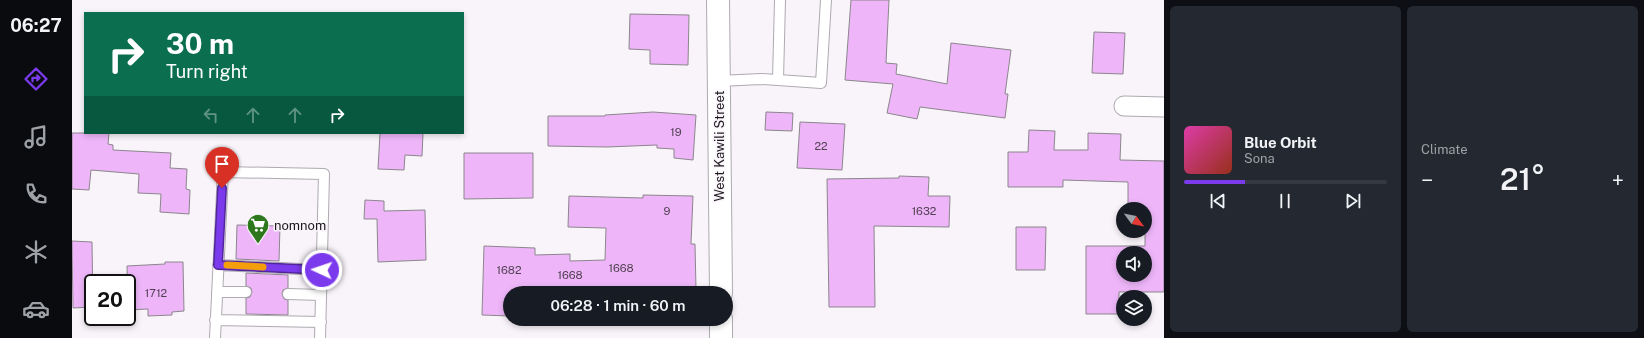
<!DOCTYPE html>
<meta charset="utf-8">
<style>
body{margin:0;font-family:"Public Sans",sans-serif;background:#242831;color:#f1f3f6;height:100vh;display:flex;flex-direction:column;font-size:15px;white-space:nowrap}
*{box-sizing:border-box;margin:0}
p{font-size:13px;color:#9ea1a6}
.icon{flex:none;width:22px;height:22px;fill:none;stroke:currentColor;stroke-width:2;stroke-linecap:round;stroke-linejoin:round}
.map{position:relative;flex:1;overflow:hidden}
.details{display:flex;flex-direction:column;gap:6px;padding:6px;background:#0d0f14;width:480px}
.details>*{flex:none}
.hud{position:absolute;left:12px;top:12px;width:380px;height:122px;border-radius:0px;box-shadow:0 2px 6px #0003;background:#0b6e4f;color:#fff;overflow:hidden}
.needle{width:26px;rotate:122deg}
.controls{position:absolute;left:1044px;top:202px;display:grid;gap:8px}
.controls a{display:grid;place-items:center;width:36px;height:36px;border-radius:50%;background:#171b24;box-shadow:0 2px 6px #0003;font-size:20px}
.speed{position:absolute;left:12px;top:274px;display:flex;gap:8px;font-size:20px;font-weight:700;text-align:center}
.speed>*{display:grid;place-content:center;width:52px;height:52px;border-radius:50%;background:#171b24;box-shadow:0 2px 6px #0003;line-height:1}
.speed .limit{border:2px solid #111;border-radius:6px;background:#fff;color:#111}
.pin{position:absolute;display:grid;place-items:center;width:34px;height:34px;color:#fff;margin:-41px -17px;border-radius:50% 50% 50% 0;rotate:-45deg;box-shadow:0 0 4px #0007}
.pin .icon{rotate:45deg}
.me{position:absolute;width:44px;margin:-22px;rotate:273deg;stroke-linejoin:round;filter:drop-shadow(0 0 3px #0008)}
.turn{display:flex;align-items:center;gap:14px;height:84px;padding:0 16px;font-size:18px}
.turn .icon{width:52px;height:52px;stroke-width:2.5}
.turn b{display:block;font-size:28px;line-height:34px}
.lanes{display:flex;align-items:center;height:38px;padding:0 16px;background:#0003;justify-content:center;gap:20px;direction:ltr}
.lanes .off{opacity:.35}
.big{font-size:30px;font-weight:600;line-height:1.1}
.details .tile{flex:1;display:flex;flex-direction:column;justify-content:center;gap:6px;min-width:0;padding:0 14px;border-radius:6px;background:#242831}
.song{display:flex;align-items:center;gap:12px}
.cover{width:48px;height:48px;border-radius:6px;background:linear-gradient(135deg,hsl(320 70% 55%),hsl(10 70% 35%))}
.played{height:4px;border-radius:2px;background:linear-gradient(90deg,#7c3aed 30%,#363941 30%)}
.keys{display:flex;justify-content:space-around;direction:ltr}
.heat{display:flex;justify-content:space-between;align-items:center;font-size:22px;direction:ltr}
.details .tiles{flex:1;display:grid;gap:6px;grid-template-columns:repeat(2,1fr)}
.trip{position:absolute;left:431px;top:286px;width:230px;height:40px;border-radius:20px;background:#171b24;box-shadow:0 2px 6px #0003;font-weight:600;line-height:40px;text-align:center}
main{display:flex;flex:1;min-height:0}
.menu{display:flex;flex-direction:column;width:72px;justify-content:space-around;align-items:center;background:#090b0e;color:#9ea1a6}
.menu .icon{width:28px;height:28px}
.menu .active{color:#7c3aed}
.menu b{font-size:18px;color:#f1f3f6}
.map>svg:first-child{display:block}
.building{fill:#eeb6f9;stroke:#8b868c;fill-rule:evenodd}
.lines{fill:none;stroke-linecap:round;stroke-linejoin:round}
.service-casing{stroke:#afaab1;stroke-width:12}
.minor-casing{stroke:#afaab1;stroke-width:21}
.tertiary-casing{stroke:#afaab1;stroke-width:24}
.service{stroke:#fff;stroke-width:10}
.minor{stroke:#fff;stroke-width:19}
.tertiary{stroke:#fff;stroke-width:22}
.route-casing{stroke:#51269a;stroke-width:10}
.route{stroke:#7c3aed;stroke-width:7}
.slow{stroke:#f59e0b;stroke-width:7}
.labels{text-anchor:middle;stroke-width:3;stroke-linejoin:round;paint-order:stroke}
.number-label{font-size:11px;fill:#504052}
.street-label{font-size:13px;fill:#1b191b;stroke:#f9f3fa}
.poi-label{font-size:13px;fill:#1b191b;stroke:#f9f3fa;text-anchor:start}
</style>
<main>
<nav class="menu">
<b>06:27</b>
<svg class="icon active" aria-label="directions" viewBox="0 0 24 24"><path d="M12 3l9 9-9 9-9-9zM9 14v-3h6M13 9l2 2-2 2"/></svg>
<svg class="icon" aria-label="music" viewBox="0 0 24 24"><path d="M9 18V5l10-2v13"/><circle cx="6" cy="18" r="3"/><circle cx="16" cy="16" r="3"/></svg>
<svg class="icon" aria-label="phone" viewBox="0 0 24 24"><path d="M5 4h4l2 5-3 2q2 4 5 5l2-3 5 2v4C11 20 4 13 5 4z"/></svg>
<svg class="icon" aria-label="climate" viewBox="0 0 24 24"><path d="M12 3v18M4 7l16 10M4 17L20 7"/></svg>
<svg class="icon" aria-label="car" viewBox="0 0 24 24"><path d="M5 17H2v-5l4-1 3-4h7l3 4 3 1v5h-3M9 17h6M6 11h13"/><circle cx="7" cy="17" r="2"/><circle cx="17" cy="17" r="2"/></svg>
</nav>
<div class="map">
<svg width="1092" height="338" viewBox="0 0 1092 338">
<rect width="100%" height="100%" fill="#f9f3fa"/>
<path class="building" d="M779 0H817L814 63 825 64 824 74 875 84 879 43 939 50 933 94H936L933 118 848 107 845 119 815 113 821 84 773 80Z
M558 14 617 15 616 65 578 64V50L557 49Z
M1022 32 1053 33 1051 74 1020 73Z
M581 112 624 115 621 160 602 158V149L585 148V145L535 147 476 146V116H533V115Z
M694 112 721 113 720 131 693 130Z
M728 122 773 124 770 170 725 168Z
M957 130 983 131 982 150H1016V133L1049 134 1048 160 1092 161V292H1047V314H1014V246H1073V209H1056V182L991 180V187H936V152H956ZM1051 253H1073V275H1051Z
M0 133H37L36 144 41 145V150L99 153 98 168 115 169 114 189 118 190 117 214 88 212 89 194 66 193 67 174 19 170 17 190 0 189Z
M308 133H351L350 156 333 155 332 170 306 169Z
M392 153H461V198L392 199Z
M827 176 857 177 856 196H878L877 227 802 226 803 307H757L755 179 827 178Z
M571 195 621 196 619 244H623L624 289 565 291V293H543V287L500 289V293H438V316L410 315 412 246 463 248V255L498 254V261L533 260 534 228 496 227 497 196 571 198Z
M293 200 312 201V211L353 210 354 260 306 262 305 219H292Z
M165 225 208 226 207 261 164 259Z
M944 227H974L973 270H944Z
M0 241 20 242 21 307 1 308Z
M93 262H111L112 311 100 312V315L76 316V309L56 310 55 266 93 264Z
M174 273 216 275V288L211 290 210 294 212 299 216 300V315L174 314V298L178 297 180 292 179 288 174 286Z"/>
<g class="lines">
<g class="service-casing">
<path id="service" d="M708 0 706 80 749 83 754 0
M647 81 689 79 706 80
M146 265 250 270
M145 292H174
M216 294 249 295
M143 320 249 322
M143 338 151 172 252 174 248 338"/>
</g>
<g class="minor-casing">
<path id="minor" d="M1052 106 1092 107"/>
</g>
<g class="tertiary-casing">
<path id="tertiary" d="M646 0 649 293
M649 319V338"/>
</g>
<use href="#service" class="service"/>
<use href="#minor" class="minor"/>
<use href="#tertiary" class="tertiary"/>
</g>
<g class="lines">
<g class="route-casing">
<path id="route" d="M150 188 146 265 250 270"/>
</g>
<use href="#route" class="route"/>
<path class="slow" d="M155 265 191 267"/>
</g>
<defs>
<g id="supermarket-pin" transform="scale(1.15)"><path d="M0 17L-7.5 6A9.5 9.5 0 1 1 7.5 6Z" fill="#2d771d" stroke="#f9f3fa"/><path d="M-6-5.5h2.5l.6 2H6L4.5 2H-2.5L-4.4-4H-6ZM-1.5 3.2a1.3 1.3 0 1 0 .1 0ZM3 3.2a1.3 1.3 0 1 0 .1 0Z" fill="#fff"/></g>
</defs>
<g fill-rule="evenodd">
<use href="#supermarket-pin" x="186" y="225"/>
</g>
<g class="labels">
<g class="number-label">
<text x="604" y="136">19</text>
<text x="749" y="150">22</text>
<text x="595" y="215">9</text>
<text x="852" y="215">1632</text>
<text x="549" y="272">1668</text>
<text x="437" y="274">1682</text>
<text x="498" y="279">1668</text>
<text x="84" y="297">1712</text>
</g>
<g class="street-label">
<text transform="translate(647 146) rotate(-90)" y="5">West Kawili Street</text>
</g>
<g class="poi-label">
<text x="202" y="230">nomnom</text>
</g>
</g>
</svg>
<div class="controls">
<a><svg class="needle" viewBox="-14 -14 28 28"><path d="M0-13l5 13h-10z" fill="#e53935"/><path d="M0 13l5-13h-10z" fill="#9ea1a6"/></svg></a>
<a><svg class="icon" aria-label="sound" viewBox="0 0 24 24"><path d="M4 9h4l5-4v14l-5-4H4zM17 9q2 3 0 6"/></svg></a>
<a><svg class="icon" aria-label="layers" viewBox="0 0 24 24"><path d="M12 4l9 5-9 5-9-5zM3 14l9 5 9-5"/></svg></a>
</div>
<div class="speed"><div class="limit">20</div></div>
<div class="pin" style="left:150px;top:188px;background:#d93025"><svg class="icon" aria-label="arrive" viewBox="0 0 24 24"><path d="M6 21V4h12l-3 4 3 4H6"/></svg></div>
<svg class="me" style="left:250px;top:270px" viewBox="-20 -20 40 40"><circle r="17" fill="#7c3aed" stroke="#fff" stroke-width="3"/><path d="M0-11L8 9 0 5-8 9z" fill="#fff"/></svg>
<div class="trip">06:28 · 1 min · 60 m</div>
<div class="hud">
<div class="turn"><svg class="icon" aria-label="right" viewBox="0 0 24 24"><path d="M7 20v-9h11M14 6l5 5-5 5"/></svg><div><b>30 m</b>Turn right</div></div>
<div class="lanes"><svg class="icon off" aria-label="left" viewBox="0 0 24 24"><path d="M17 20v-9H6M10 6l-5 5 5 5"/></svg><svg class="icon off" aria-label="ahead" viewBox="0 0 24 24"><path d="M12 20V5M6 11l6-6 6 6"/></svg><svg class="icon off" aria-label="ahead" viewBox="0 0 24 24"><path d="M12 20V5M6 11l6-6 6 6"/></svg><svg class="icon" aria-label="right" viewBox="0 0 24 24"><path d="M7 20v-9h11M14 6l5 5-5 5"/></svg></div>
</div>
</div>
<section class="details">
<div class="tiles">
<div class="tile">
<div class="song"><i class="cover"></i><div><b>Blue Orbit</b><p>Sona</p></div></div>
<div class="played"></div>
<div class="keys"><svg class="icon" aria-label="previous" viewBox="0 0 24 24"><path d="M18 5L8 12l10 7zM5 5v14"/></svg><svg class="icon" aria-label="pause" viewBox="0 0 24 24"><path d="M8 5v14M16 5v14"/></svg><svg class="icon" aria-label="next" viewBox="0 0 24 24"><path d="M6 5l10 7-10 7zM19 5v14"/></svg></div>
</div>
<div class="tile"><p>Climate</p>
<div class="heat"><a>−</a><b class="big">21°</b><a>+</a></div>
</div>
</div>
</section>
</main>
